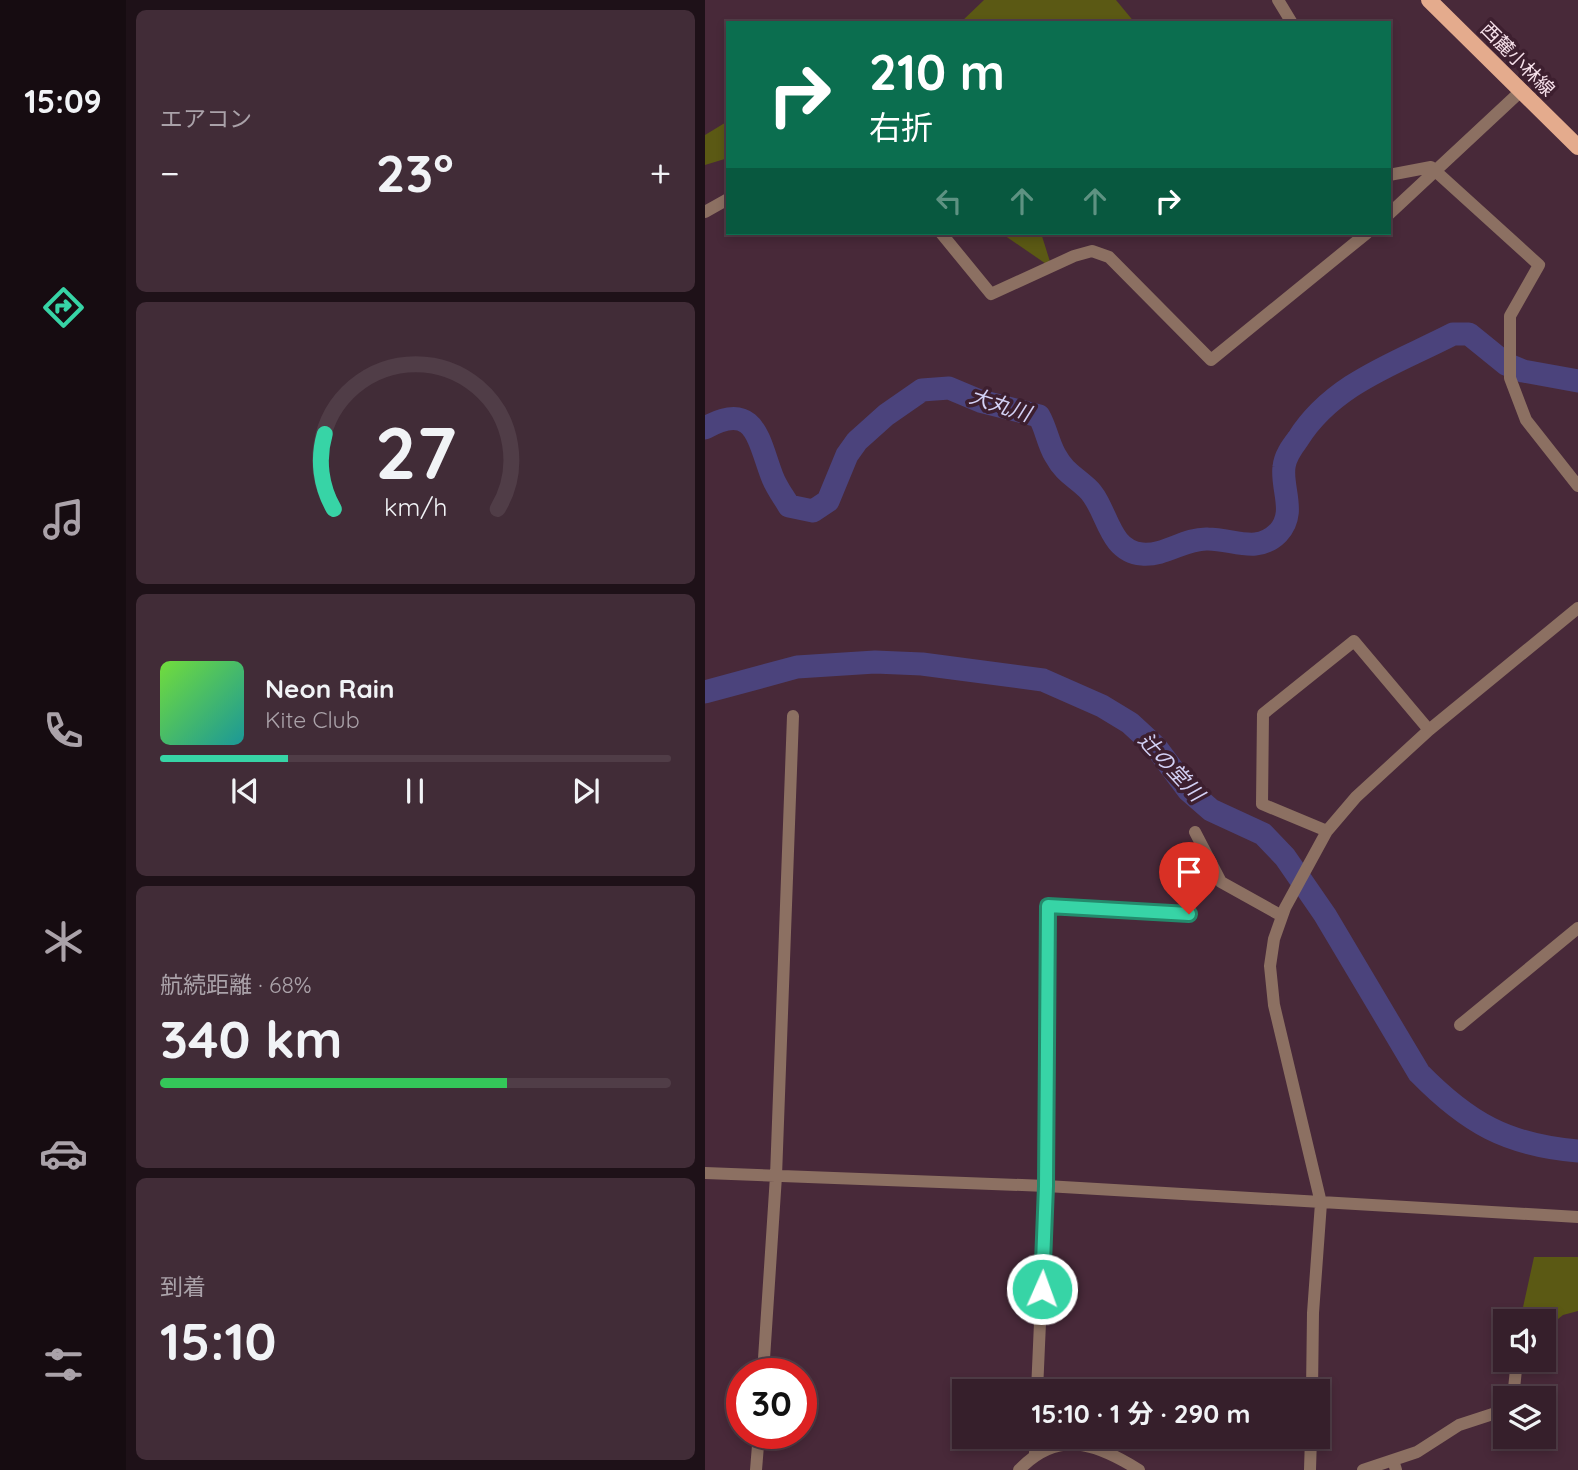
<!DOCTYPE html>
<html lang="ja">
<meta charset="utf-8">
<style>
body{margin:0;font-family:Quicksand,"Noto Sans JP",sans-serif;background:#412c37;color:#f1f3f6;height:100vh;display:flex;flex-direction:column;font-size:26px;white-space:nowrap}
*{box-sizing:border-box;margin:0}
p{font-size:23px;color:#aaa2a9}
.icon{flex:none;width:38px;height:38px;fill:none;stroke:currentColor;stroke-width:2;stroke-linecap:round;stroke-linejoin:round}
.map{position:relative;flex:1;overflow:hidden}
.panel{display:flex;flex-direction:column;gap:10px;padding:10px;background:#1e1118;width:579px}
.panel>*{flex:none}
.guide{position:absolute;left:21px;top:21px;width:665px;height:214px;border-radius:0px;box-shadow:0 4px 10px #0003,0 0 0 2px #503d47;background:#0b6e4f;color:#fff;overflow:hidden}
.tools{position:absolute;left:788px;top:1309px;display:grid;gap:14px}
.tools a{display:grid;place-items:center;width:63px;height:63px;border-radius:0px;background:#361f2b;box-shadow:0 4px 10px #0003,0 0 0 2px #503d47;font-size:35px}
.speed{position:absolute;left:21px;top:1358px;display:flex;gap:14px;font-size:35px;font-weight:700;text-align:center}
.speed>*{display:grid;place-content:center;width:91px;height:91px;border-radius:50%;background:#361f2b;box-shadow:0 4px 10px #0003,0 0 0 2px #503d47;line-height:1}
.speed .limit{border:10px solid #d22;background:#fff;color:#111}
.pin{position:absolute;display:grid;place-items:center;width:60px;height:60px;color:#fff;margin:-72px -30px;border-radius:50% 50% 50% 0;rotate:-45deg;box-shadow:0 0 7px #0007}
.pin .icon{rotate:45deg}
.me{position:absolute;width:77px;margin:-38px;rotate:2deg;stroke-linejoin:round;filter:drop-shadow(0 0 5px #0008)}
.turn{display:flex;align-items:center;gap:24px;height:147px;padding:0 28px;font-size:32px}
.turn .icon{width:91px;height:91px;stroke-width:2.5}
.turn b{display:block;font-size:49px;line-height:60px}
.lanes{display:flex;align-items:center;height:66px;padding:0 28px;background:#0003;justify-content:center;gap:35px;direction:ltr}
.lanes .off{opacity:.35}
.big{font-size:52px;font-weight:700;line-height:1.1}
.panel .card{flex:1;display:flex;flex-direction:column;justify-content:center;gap:10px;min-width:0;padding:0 24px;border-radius:10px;background:#412c37}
.panel .dial{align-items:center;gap:0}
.dial svg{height:182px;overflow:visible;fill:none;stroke:#503d47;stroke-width:7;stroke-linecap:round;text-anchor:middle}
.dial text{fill:#f1f3f6;stroke:none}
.song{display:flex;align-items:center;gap:21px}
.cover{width:84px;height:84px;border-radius:10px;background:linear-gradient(135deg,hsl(100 70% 55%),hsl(180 70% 35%))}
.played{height:7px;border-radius:4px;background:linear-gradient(90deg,#37d4a6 25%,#503d47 25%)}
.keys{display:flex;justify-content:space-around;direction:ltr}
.heat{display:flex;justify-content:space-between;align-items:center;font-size:38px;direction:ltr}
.charge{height:10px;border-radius:5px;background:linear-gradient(90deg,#34c759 68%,#503d47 0)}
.trip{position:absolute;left:247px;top:1379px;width:378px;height:70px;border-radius:0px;background:#361f2b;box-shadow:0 4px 10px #0003,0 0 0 2px #503d47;font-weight:700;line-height:70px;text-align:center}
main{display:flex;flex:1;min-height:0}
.menu{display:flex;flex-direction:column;width:126px;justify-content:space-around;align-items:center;background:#160c11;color:#aaa2a9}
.menu .icon{width:49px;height:49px}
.menu .selected{color:#37d4a6}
.menu b{font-size:32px;color:#f1f3f6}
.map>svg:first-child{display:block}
.green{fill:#5b5914}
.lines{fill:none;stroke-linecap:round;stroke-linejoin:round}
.river{stroke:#4b437c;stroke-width:23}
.minor{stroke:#8c7062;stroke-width:12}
.major{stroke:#e4ab8d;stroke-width:16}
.route-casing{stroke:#248a6c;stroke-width:18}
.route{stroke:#37d4a6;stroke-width:12}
.labels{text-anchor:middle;stroke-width:7;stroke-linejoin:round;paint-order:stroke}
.street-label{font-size:19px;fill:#f6e0ea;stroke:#3d1f2f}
.water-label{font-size:21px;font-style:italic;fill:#d3d1f5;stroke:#3d1f2f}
</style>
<main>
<nav class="menu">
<b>15:09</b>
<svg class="icon selected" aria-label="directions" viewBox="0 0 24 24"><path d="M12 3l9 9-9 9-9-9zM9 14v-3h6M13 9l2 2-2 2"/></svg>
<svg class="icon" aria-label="music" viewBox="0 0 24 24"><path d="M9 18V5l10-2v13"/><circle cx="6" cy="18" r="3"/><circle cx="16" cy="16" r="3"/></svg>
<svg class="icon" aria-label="phone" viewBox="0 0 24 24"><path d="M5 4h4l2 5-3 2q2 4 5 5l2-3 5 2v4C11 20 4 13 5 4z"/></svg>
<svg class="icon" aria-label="climate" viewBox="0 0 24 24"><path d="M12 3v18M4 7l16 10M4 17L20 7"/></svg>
<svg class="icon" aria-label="car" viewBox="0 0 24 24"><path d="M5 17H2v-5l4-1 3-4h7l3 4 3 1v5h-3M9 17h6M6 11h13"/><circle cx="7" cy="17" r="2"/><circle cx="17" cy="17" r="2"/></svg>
<svg class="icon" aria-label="filters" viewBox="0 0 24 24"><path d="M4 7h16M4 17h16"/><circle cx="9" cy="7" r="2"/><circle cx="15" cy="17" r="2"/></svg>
</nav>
<section class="panel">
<div class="card"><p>エアコン</p>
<div class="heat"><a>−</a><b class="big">23°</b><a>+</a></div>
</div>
<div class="card dial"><svg viewBox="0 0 100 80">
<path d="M14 69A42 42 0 1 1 86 69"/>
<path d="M14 69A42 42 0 0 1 10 36" stroke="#37d4a6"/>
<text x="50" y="56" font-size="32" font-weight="700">27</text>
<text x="50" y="72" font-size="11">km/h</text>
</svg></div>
<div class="card">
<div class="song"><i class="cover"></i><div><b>Neon Rain</b><p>Kite Club</p></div></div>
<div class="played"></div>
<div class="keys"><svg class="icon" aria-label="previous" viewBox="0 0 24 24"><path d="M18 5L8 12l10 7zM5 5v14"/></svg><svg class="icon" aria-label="pause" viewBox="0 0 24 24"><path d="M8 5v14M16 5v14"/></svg><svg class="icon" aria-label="next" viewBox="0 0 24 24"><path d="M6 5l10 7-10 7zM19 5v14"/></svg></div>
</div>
<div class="card"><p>航続距離 · 68%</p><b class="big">340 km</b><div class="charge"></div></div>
<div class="card"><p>到着</p><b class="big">15:10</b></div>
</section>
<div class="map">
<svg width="873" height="1470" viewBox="0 0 873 1470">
<rect width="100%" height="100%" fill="#482939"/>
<path class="green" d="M279 0H411L430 23H255Z
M23 121V158L0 165V135Z
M296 233H336L347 268Z
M829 1257H873V1311L858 1315 838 1331V1321H815Z"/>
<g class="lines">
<path class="river" d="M0 428C50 400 53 439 67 476 71 487 78 496 84 506L108 511 123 501 142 455 152 441 181 415 217 390 244 388 275 401 334 416C341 428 343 443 350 455 360 473 368 475 382 488 403 507 402 551 437 554 461 556 479 538 503 539 529 539 552 554 573 533 592 513 576 489 579 467 580 456 587 447 593 439 628 383 692 363 748 334H764L801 364 818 371 873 381
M0 692 92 667 170 662 217 664 338 680 397 706 425 723 451 747 483 790 506 810 558 834 580 857 620 915 714 1073C763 1123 802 1145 873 1151"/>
<path class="minor" d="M573 0 587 23
M684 175 726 167 834 265 805 316V378L821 420 873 486
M0 212 23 199
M684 214 816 91
M236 233 286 294 369 256 387 251 404 257 506 360 662 233
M622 831 557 804 558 714 649 641 724 730
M490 832 516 882 577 916
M755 1025 873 928
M0 1173 341 1186 873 1217
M58 1374 71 1176 88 716
M332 1391 341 1186 343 906 484 914
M607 1391 608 1313 616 1203 569 1005 565 966 569 939 580 908 622 831 651 797 724 730 873 608
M808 1398 812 1360
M330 1453 331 1437
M688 1460 712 1452 754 1425 800 1410
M51 1470 54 1433
M314 1470C353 1429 391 1443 434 1470
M605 1470 606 1437
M658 1470 688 1460 691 1470"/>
<path class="major" d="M724 0 873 147"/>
</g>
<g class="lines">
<g class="route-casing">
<path id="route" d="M337 1289 341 1186 343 906 484 914"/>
</g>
<use href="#route" class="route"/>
</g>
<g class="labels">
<g class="street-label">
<text transform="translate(813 59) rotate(45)" y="7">西麓小林線</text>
</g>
<g class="water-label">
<text transform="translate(295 405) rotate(18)" y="7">大丸川</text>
<text transform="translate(466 767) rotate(47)" y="7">辻の堂川</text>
</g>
</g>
</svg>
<div class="tools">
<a><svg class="icon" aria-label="sound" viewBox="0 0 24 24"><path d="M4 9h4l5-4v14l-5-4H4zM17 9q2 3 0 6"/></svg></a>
<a><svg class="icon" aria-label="layers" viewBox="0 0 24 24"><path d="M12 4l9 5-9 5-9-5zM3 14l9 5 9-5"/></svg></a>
</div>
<div class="speed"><div class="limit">30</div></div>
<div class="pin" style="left:484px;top:914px;background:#d93025"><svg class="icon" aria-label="arrive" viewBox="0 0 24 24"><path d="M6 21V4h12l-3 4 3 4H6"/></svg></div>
<svg class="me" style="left:337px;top:1289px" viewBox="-20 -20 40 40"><circle r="17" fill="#37d4a6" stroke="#fff" stroke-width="3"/><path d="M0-11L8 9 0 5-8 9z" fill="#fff"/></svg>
<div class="trip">15:10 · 1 分 · 290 m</div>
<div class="guide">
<div class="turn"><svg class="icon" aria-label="right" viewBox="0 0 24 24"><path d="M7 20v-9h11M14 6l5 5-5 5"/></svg><div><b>210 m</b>右折</div></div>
<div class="lanes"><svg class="icon off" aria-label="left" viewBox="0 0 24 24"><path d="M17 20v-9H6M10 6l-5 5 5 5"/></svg><svg class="icon off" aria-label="ahead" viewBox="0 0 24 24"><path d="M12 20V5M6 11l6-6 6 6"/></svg><svg class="icon off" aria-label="ahead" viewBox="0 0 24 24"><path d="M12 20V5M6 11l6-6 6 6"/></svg><svg class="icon" aria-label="right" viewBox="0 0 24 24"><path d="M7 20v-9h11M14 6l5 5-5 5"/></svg></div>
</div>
</div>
</main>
